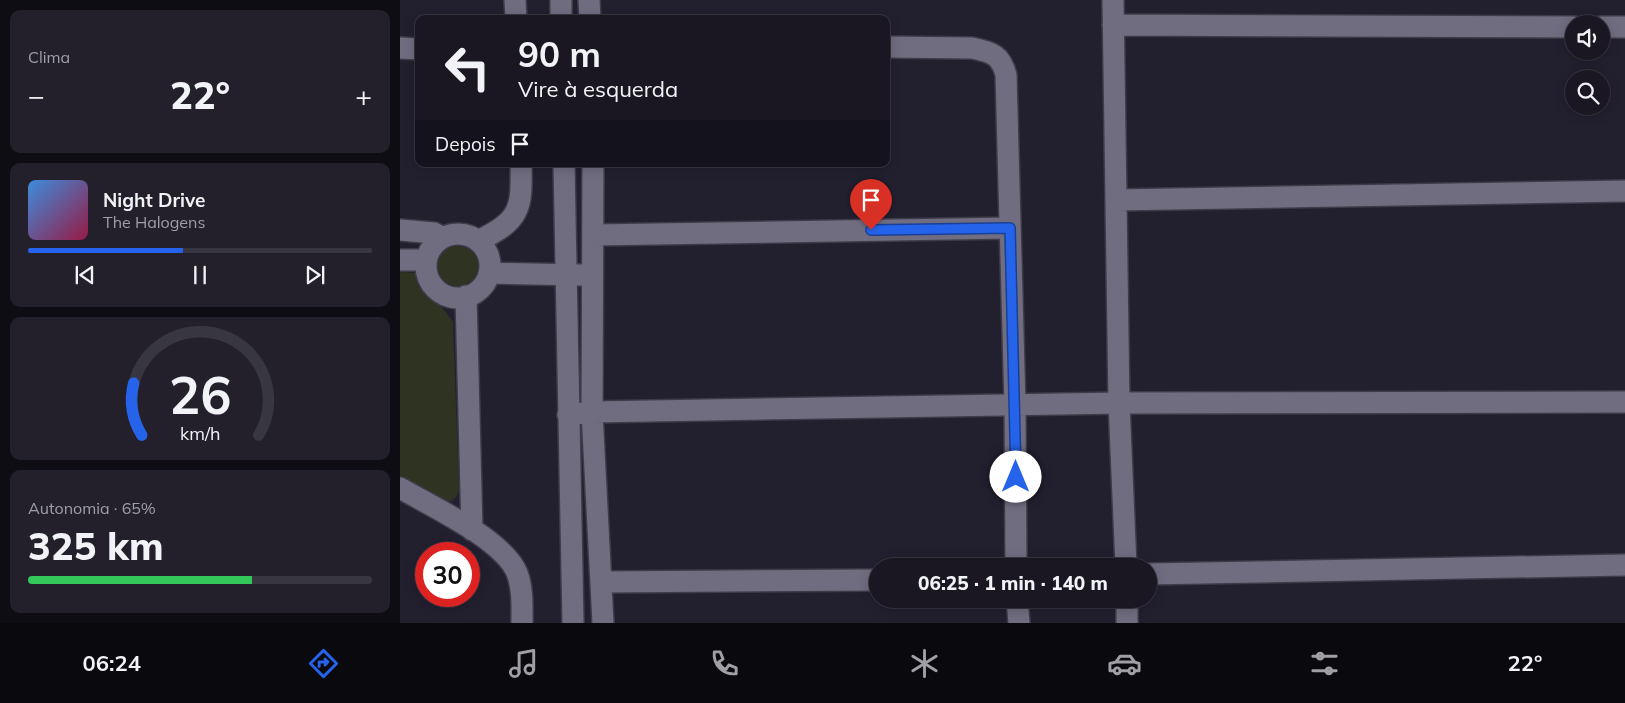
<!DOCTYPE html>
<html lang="pt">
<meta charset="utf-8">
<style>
body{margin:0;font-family:Mulish,sans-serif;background:#23202b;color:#f1f3f6;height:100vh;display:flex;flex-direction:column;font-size:19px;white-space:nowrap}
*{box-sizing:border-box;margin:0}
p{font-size:16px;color:#9f9fa6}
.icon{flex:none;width:28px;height:28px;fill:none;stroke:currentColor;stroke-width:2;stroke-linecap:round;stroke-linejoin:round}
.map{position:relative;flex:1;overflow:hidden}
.details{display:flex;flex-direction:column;gap:10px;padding:10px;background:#0e0d13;width:400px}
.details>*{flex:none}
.top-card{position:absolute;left:15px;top:15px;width:475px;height:152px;border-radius:10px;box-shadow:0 2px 12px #0003,0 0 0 1px #383641;background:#1a1723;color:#f1f3f6;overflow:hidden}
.fabs{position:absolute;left:1165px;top:15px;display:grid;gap:10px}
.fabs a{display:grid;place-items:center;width:45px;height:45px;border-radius:50%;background:#1a1723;box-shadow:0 2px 12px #0003,0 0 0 1px #383641;font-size:25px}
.speed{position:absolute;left:15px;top:542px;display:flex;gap:10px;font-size:25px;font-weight:700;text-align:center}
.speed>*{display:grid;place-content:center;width:65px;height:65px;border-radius:50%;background:#1a1723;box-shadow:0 2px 12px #0003,0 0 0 1px #383641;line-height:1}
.speed .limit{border:8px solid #d22;background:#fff;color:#111}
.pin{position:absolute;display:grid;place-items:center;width:42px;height:42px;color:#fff;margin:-51px -21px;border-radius:50% 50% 50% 0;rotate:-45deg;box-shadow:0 0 5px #0007}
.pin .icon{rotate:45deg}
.me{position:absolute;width:55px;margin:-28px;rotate:0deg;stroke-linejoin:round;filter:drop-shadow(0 0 4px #0008)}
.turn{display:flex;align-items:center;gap:18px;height:105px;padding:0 20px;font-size:22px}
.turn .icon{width:65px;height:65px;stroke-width:2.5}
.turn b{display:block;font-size:35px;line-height:42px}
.then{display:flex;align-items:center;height:48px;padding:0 20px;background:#0003;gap:10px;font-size:19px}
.big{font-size:38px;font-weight:800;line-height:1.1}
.details .widget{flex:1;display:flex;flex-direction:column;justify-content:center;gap:8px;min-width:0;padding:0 18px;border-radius:10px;background:#23202b}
.details .dial{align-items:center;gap:0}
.dial svg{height:130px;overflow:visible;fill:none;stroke:#383641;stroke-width:7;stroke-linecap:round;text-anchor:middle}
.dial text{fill:#f1f3f6;stroke:none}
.song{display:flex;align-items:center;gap:15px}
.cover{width:60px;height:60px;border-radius:8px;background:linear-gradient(135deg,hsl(210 70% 55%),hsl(340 70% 35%))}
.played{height:5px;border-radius:2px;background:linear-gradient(90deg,#2563eb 45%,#383641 45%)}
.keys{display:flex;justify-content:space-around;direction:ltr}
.heat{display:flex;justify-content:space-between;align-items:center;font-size:28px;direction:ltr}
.charge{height:8px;border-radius:4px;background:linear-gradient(90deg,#34c759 65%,#383641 0)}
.trip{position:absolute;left:469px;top:558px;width:288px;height:50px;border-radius:25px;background:#1a1723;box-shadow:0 2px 12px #0003,0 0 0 1px #383641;font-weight:800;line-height:50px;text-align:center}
.tab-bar{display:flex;height:80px;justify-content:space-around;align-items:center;background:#0a090e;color:#9f9fa6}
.tab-bar .icon{width:35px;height:35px}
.tab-bar .selected{color:#2563eb}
.tab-bar b{font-size:22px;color:#f1f3f6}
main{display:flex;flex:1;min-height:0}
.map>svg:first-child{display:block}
.green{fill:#2e3421}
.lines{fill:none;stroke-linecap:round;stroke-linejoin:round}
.minor-casing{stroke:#3e3b49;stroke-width:24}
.minor{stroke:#706d81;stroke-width:21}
.route-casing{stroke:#184099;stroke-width:12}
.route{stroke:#2563eb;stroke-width:9}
</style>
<main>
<section class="details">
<div class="widget"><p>Clima</p>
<div class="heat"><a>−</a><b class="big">22°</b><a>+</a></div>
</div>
<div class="widget">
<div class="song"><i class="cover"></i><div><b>Night Drive</b><p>The Halogens</p></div></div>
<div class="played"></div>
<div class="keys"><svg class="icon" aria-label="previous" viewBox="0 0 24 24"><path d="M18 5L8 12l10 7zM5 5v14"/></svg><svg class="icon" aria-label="pause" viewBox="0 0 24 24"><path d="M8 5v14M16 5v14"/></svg><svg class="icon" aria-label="next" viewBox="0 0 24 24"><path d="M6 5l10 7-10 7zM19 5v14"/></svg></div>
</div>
<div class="widget dial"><svg viewBox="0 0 100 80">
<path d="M14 69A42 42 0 1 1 86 69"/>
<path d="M14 69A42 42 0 0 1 9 37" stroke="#2563eb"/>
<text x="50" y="56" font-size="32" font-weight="700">26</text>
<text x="50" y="72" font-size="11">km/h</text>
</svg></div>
<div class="widget"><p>Autonomia · 65%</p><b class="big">325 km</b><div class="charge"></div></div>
</section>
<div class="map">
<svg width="1225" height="623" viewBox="0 0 1225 623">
<rect width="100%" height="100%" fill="#221f2f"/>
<path class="green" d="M38 266a20 20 0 1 1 40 0a20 20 0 1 1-40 0Z
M0 272 18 273C25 298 41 302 53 322L59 490C57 499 51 503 42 502L0 477Z"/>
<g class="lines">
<g class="minor-casing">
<path id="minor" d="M115 0 116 19
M161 0V19
M189 0 190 19
M713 0 719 403 726 566
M713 25 1174 27
M1201 27H1225
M486 47 572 48C592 52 601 55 606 75L615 406 616 566
M0 48 19 49
M164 164 173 623
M193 164 192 412 203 623
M716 200 1225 191
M0 230 34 233 42 238
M26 266a32 32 0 1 1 64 0a32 32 0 1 1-64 0Z
M194 235 610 228
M78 241C121 220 122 209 121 164
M0 260H26
M89 273 181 275
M66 296 72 530
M168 415 192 412 719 403 1225 402
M0 488C31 506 104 540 117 573 123 588 122 607 122 623
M748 574 1225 565
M202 582 478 580
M617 599 619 623
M727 599V623"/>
</g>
<use href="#minor" class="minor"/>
</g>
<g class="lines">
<g class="route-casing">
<path id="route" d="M471 230 610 228 616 477"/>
</g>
<use href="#route" class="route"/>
</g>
</svg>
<div class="fabs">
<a><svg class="icon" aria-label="sound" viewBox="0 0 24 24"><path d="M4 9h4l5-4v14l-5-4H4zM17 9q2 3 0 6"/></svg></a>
<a><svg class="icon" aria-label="search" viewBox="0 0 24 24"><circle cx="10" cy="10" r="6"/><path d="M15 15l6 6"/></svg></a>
</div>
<div class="speed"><div class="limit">30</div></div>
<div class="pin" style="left:471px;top:230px;background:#d93025"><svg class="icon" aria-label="arrive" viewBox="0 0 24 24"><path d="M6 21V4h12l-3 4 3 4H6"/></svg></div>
<svg class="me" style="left:616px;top:477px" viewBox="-20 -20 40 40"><circle r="19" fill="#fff"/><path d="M0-13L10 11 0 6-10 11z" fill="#2563eb"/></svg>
<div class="trip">06:25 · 1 min · 140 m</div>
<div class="top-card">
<div class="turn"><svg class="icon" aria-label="left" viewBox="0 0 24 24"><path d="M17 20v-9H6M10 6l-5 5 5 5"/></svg><div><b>90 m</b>Vire à esquerda</div></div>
<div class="then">Depois<svg class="icon" aria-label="arrive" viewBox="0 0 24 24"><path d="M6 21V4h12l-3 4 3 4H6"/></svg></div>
</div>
</div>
</main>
<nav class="tab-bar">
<b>06:24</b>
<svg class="icon selected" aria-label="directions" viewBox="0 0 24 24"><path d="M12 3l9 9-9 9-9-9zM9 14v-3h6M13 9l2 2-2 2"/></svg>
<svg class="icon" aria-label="music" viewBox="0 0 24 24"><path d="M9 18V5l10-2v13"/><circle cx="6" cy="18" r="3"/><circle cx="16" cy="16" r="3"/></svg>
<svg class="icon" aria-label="phone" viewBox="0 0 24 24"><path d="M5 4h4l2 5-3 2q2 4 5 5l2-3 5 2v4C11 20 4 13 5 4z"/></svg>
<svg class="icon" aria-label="climate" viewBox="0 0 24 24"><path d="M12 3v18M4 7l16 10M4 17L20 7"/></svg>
<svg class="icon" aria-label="car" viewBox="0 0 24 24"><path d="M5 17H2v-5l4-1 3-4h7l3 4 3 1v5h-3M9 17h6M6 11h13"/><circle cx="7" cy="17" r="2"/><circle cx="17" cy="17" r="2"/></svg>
<svg class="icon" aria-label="filters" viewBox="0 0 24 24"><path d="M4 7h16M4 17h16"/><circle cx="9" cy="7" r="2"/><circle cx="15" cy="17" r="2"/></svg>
<b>22°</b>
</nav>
